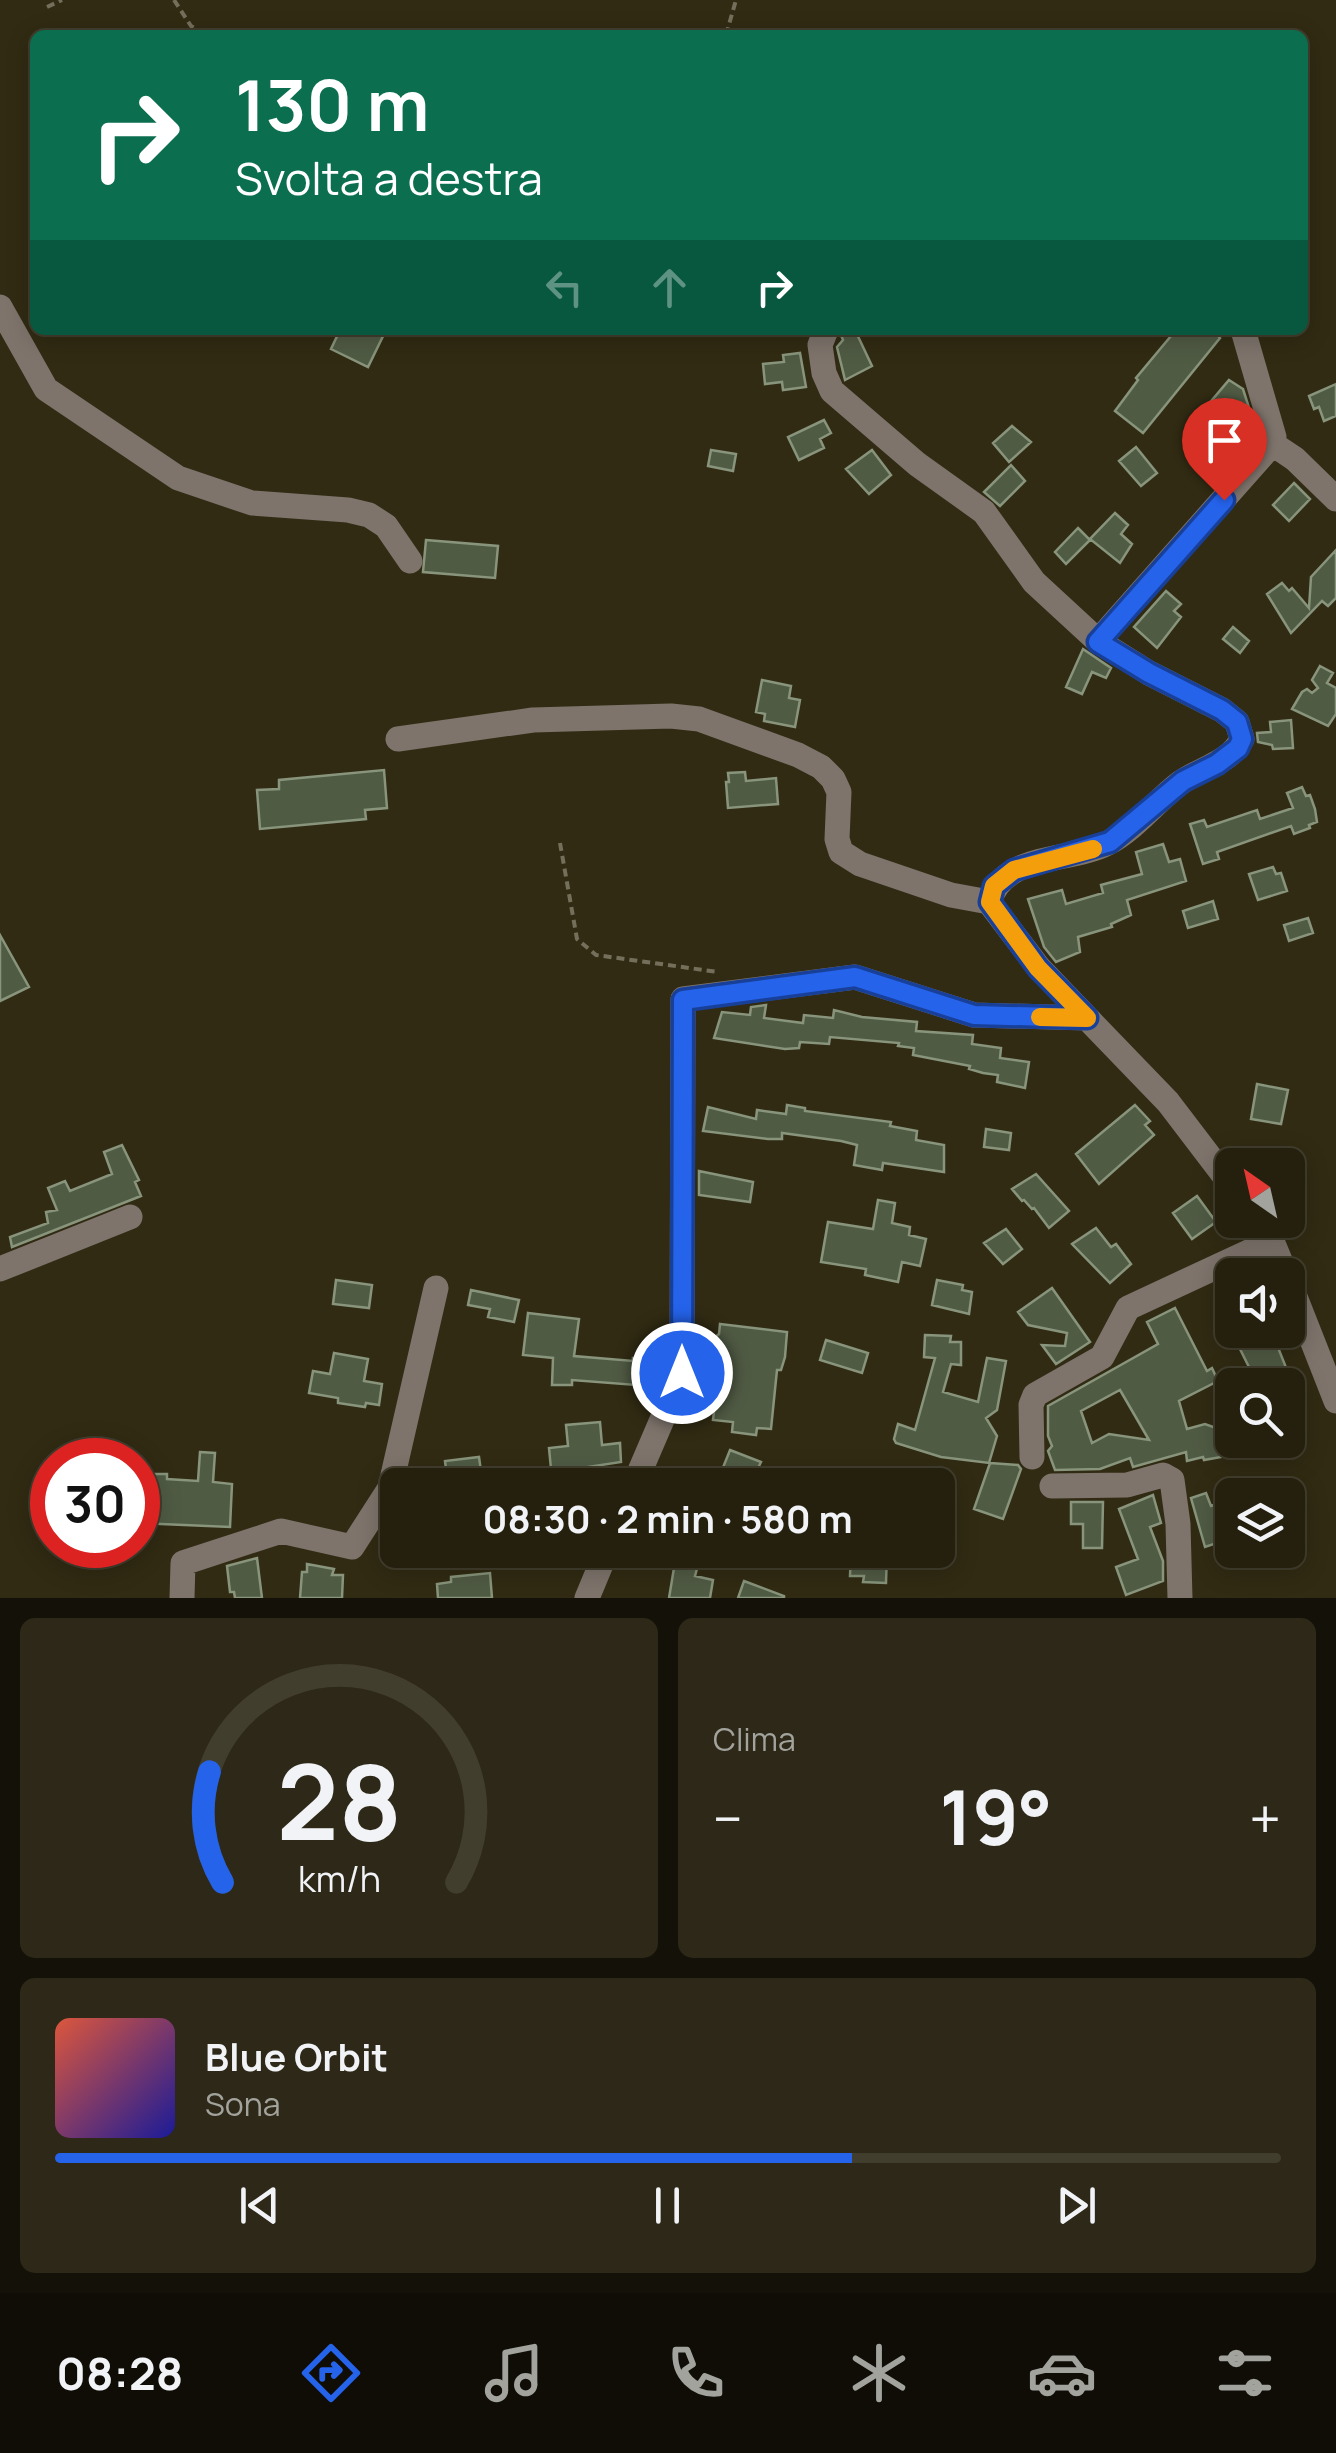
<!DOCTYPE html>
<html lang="it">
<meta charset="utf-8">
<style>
body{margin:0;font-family:Manrope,sans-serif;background:#2d2817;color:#f1f3f6;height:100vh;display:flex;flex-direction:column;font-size:38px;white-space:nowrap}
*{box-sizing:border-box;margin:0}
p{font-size:32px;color:#a3a39e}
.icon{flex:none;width:55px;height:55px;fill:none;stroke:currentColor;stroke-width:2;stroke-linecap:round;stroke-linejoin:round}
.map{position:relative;height:1598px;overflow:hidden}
.side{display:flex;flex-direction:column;gap:20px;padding:20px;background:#141208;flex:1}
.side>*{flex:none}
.banner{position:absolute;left:30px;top:30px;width:1278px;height:305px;border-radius:15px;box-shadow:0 5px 25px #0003,0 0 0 2px #423e2e;background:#0b6e4f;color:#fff;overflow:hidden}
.needle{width:65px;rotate:326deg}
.buttons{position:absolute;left:1215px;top:1148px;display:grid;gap:20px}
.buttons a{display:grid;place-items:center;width:90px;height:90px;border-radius:15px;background:#25200e;box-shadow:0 5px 25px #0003,0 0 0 2px #423e2e;font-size:50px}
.speed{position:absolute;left:30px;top:1438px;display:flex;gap:20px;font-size:50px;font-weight:700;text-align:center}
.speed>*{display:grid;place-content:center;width:130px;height:130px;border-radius:50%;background:#25200e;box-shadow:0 5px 25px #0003,0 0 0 2px #423e2e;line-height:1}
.speed .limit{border:15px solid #d22;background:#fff;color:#111}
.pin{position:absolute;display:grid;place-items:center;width:85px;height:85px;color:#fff;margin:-102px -42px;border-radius:50% 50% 50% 0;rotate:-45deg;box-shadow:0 0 10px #0007}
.pin .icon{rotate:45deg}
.me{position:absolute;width:110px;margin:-55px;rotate:0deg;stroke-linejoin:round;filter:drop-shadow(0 0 8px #0008)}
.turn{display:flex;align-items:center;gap:35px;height:210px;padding:0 40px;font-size:45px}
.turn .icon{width:130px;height:130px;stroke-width:2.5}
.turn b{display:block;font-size:70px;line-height:85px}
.lanes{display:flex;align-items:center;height:95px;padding:0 40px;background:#0003;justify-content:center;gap:50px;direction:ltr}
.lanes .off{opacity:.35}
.big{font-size:75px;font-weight:700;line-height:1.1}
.side .card{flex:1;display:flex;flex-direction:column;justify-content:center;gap:15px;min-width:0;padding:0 35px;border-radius:15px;background:#2d2817}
.side .dial{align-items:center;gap:0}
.dial svg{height:260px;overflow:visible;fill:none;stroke:#423e2e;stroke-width:7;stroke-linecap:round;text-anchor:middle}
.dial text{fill:#f1f3f6;stroke:none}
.song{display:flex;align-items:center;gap:30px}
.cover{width:120px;height:120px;border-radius:15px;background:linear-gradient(135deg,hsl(10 70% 55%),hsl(240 70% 35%))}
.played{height:10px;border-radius:5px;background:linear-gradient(90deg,#2563eb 65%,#423e2e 65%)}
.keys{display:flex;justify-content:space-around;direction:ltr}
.heat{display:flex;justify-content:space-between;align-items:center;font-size:55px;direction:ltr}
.side .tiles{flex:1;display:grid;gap:20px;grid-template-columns:1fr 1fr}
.card:last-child{grid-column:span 2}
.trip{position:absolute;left:380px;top:1468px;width:575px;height:100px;border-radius:15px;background:#25200e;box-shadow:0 5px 25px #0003,0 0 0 2px #423e2e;font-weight:700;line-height:100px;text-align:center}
.dock{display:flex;height:160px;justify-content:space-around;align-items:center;background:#0f0d06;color:#a3a39e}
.dock .icon{width:70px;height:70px}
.dock .active{color:#2563eb}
.dock b{font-size:45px;color:#f1f3f6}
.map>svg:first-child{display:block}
.building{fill:#505b44;stroke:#88947b;stroke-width:2.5;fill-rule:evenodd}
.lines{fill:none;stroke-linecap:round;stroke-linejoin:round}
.path{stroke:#746f5a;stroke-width:4;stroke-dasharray:8 5;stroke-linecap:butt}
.minor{stroke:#7e746c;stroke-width:25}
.route-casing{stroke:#184099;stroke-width:25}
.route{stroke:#2563eb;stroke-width:18}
.slow{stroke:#f59e0b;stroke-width:18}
</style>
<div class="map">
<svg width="1336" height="1598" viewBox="0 0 1336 1598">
<rect width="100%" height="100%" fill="#312b13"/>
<path class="building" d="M340 330H386L368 367 331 349Z
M851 330H855L872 366 845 380 837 347 843 340 841 335Z
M1176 330H1213L1220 338 1143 433 1115 411 1138 380 1136 378Z
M800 353 806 387 783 390 782 382 765 384 763 364 784 362 783 355Z
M1229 380 1243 389 1251 414 1220 450H1216L1191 429V425Z
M1336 384V416L1324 421 1319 407 1314 409 1309 396Z
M824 420 831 433 820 439 824 448 799 460 788 437Z
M1012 426 1031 442 1009 462 993 443Z
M1136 447 1157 473 1141 486 1119 461Z
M711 450 736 454 733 471 708 466Z
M872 450 891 475 869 494 846 469Z
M1011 465 1025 481 1000 506 984 492Z
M1294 483 1310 499 1289 521 1273 505Z
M1115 513 1128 525 1121 534 1132 544 1120 563 1090 539Z
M1078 528 1090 540 1066 564 1055 552Z
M426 540 498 546 495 578 423 572Z
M1336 550V598L1328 606 1322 601 1291 633 1267 594 1282 583 1289 591 1292 588 1309 608 1311 577Z
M1166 591 1181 604 1174 611 1181 617 1157 648 1134 627Z
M1233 627 1249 641 1240 653 1223 639Z
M1083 649 1111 668 1106 678 1092 672 1082 694 1066 687Z
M1320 666 1333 673 1327 683 1336 688V714L1328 726 1292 709 1302 692 1307 689 1312 693 1318 688 1312 680Z
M762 680 791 686 789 698 800 700 795 727 764 721 765 714 756 712Z
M1291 720 1293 748 1273 749 1272 745 1258 742 1257 733 1271 732 1270 722Z
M384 770 387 808 365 810 366 819 260 829 257 790 279 789V780Z
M745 772 746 781 776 778 778 804 728 808 726 782H729L728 773Z
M1302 787 1306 796 1310 795 1315 809 1317 822 1309 825 1310 828 1294 834 1291 826 1217 852 1219 859 1203 864 1190 824 1204 820 1207 827 1257 810 1260 819 1293 808 1287 793Z
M1163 844 1169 862 1180 859 1186 881 1127 900 1131 915 1111 924 1112 927 1078 937 1080 952 1056 962 1044 947 1028 899 1062 890 1066 904 1103 893 1101 885 1142 874 1136 852Z
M1273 867 1276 874 1281 873 1287 891 1258 900 1249 874Z
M1213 901 1218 919 1188 928 1183 911Z
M1308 918 1313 933 1289 941 1284 925Z
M0 935 29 987 0 1001Z
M766 1005 764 1018 803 1023 804 1015 833 1018 834 1010 862 1017 917 1022 916 1031 973 1035 972 1044 1001 1048 1000 1058 1029 1062 1025 1088 997 1082 998 1075 983 1073 969 1069 970 1066 913 1055 914 1048 898 1046 899 1043 830 1037 829 1044 800 1042 799 1048 785 1049 714 1038 722 1012 750 1015 751 1007Z
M1257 1084 1288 1090 1281 1124 1251 1119Z
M787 1105 805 1108V1111L891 1122 890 1126 917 1131 916 1140 944 1145V1172L883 1163 882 1170 854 1165 857 1145 841 1141 782 1133V1139H768L703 1131 708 1107 756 1119 757 1110 786 1114Z
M1135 1105 1150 1121 1145 1125 1154 1135 1099 1184 1076 1154Z
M986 1129 1011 1133 1009 1150 984 1147Z
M122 1145 139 1180 135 1182 141 1196 12 1247 10 1237 48 1223 46 1212 57 1210 48 1188 65 1181 70 1191 112 1174 104 1152Z
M699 1171 753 1182 750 1202 699 1195Z
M1036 1174 1069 1211 1049 1228 1034 1208 1032 1209 1024 1200 1022 1201 1012 1189Z
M1197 1196 1216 1222 1192 1239 1173 1213Z
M878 1200 895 1203 892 1223 910 1227 909 1235 926 1239 920 1266 902 1262 898 1282 865 1275 866 1269 821 1262 828 1222 873 1229Z
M1096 1228 1111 1247 1116 1244 1131 1264 1110 1283 1072 1244Z
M1006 1229 1022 1249 1003 1264 984 1243Z
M336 1280 372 1285 369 1308 333 1304Z
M937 1280 963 1285 962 1290 972 1292 969 1314 932 1305Z
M1052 1288 1090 1342 1056 1364 1042 1345 1065 1346 1067 1333 1028 1325 1018 1312Z
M471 1290 519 1300 514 1322 488 1317 490 1309 468 1305Z
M1175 1308 1207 1371 1212 1368 1218 1381 1179 1401 1187 1429 1205 1424 1216 1428 1221 1457 1204 1460 1203 1457 1187 1461 1186 1452 1133 1467 1130 1458 1100 1469 1055 1470 1048 1451 1052 1446 1048 1436V1406L1158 1344 1147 1322ZM1120 1390 1149 1440 1109 1434 1092 1443 1081 1411Z
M528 1313 579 1319 574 1356 633 1361V1358H650L649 1386 572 1380V1385H552L553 1358 523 1355Z
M720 1324 787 1332 785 1357 781 1370H777L771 1429 757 1428 756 1435 732 1432 733 1422 713 1420 715 1403H709L713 1365 707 1364 711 1340 719 1334Z
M1259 1330H1271L1293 1385H1258L1236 1341Z
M925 1335 951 1336 950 1342H961V1365L951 1364 943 1392 978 1402 987 1358 1006 1361 997 1410 986 1418 997 1436 989 1463 941 1457 896 1443 894 1439 898 1424 915 1430 935 1358 924 1357Z
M826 1340 868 1353 862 1373 820 1360Z
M334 1353 368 1359 364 1381 382 1384 379 1405 366 1403 365 1407 338 1403V1398L309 1393 313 1371 330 1374Z
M600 1422 602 1445 620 1443 621 1462 562 1471V1468L551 1469 549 1448 568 1446 566 1425Z
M730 1450 761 1462 750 1485H716Z
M200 1452 215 1453 213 1482 232 1484 230 1527 138 1523V1474H167V1479L198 1481Z
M479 1457 483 1485H448L445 1461Z
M990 1463 1018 1465 1021 1469 1003 1519 974 1509Z
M1206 1493 1211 1506 1226 1501 1232 1520V1538L1205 1547 1191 1498Z
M1153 1495 1161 1523 1150 1527 1163 1561V1581L1126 1595 1116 1567 1138 1559 1119 1509Z
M1071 1502H1103L1102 1548H1083V1524H1071Z
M677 1550H702L695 1576 713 1580 710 1598H669Z
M851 1551 887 1553 886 1583 863 1582 864 1576H850Z
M257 1558 262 1598H235L234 1592H230L227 1566Z
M307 1564 334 1569 332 1575H343L342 1598H300L302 1572H307Z
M490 1573 492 1598H438L437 1584 451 1582V1577Z
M744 1581 784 1596V1598H738Z"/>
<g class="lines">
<path class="path" d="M174 0 191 26 206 35
M47 7 62 0
M726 35 736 0
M560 843 577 939 596 955 718 972"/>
<path class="minor" d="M0 307 46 389 178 478 252 503 348 510 369 515 386 526 410 561
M826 330 820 345 824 373 832 391 917 464 984 512 1034 582 1098 641
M1271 443 1295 459 1336 499
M398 739 533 720 671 716 699 719 798 755 821 767 833 779 839 792 837 839 841 852 860 864 951 895 989 902
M1087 1018 1039 968 989 902C1004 852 1070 863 1108 843 1135 829 1156 801 1180 783 1201 768 1230 763 1242 739L1237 722 1222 710 1149 673 1098 641 1267 450 1274 437 1243 330
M1258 1220 1272 1241 1286 1275
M0 1269 130 1217
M1288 1279 1336 1401
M1032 1457 1031 1405 1035 1395 1102 1357 1128 1308 1272 1241
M634 1485 682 1373 683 999 855 977 974 1015 1087 1018 1168 1102 1232 1186
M1052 1486 1127 1485 1163 1475 1172 1480 1178 1524 1180 1598
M182 1598 183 1563 281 1531 352 1547 390 1488 436 1288
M587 1598 607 1550"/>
</g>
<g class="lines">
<g class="route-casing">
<path id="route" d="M682 1373 683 1000 855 977 974 1015 1087 1018 1038 968 990 902 994 886 1014 870 1110 842 1183 781 1217 764 1238 748 1242 739 1237 722 1222 710 1149 673 1098 642 1224 500"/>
</g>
<use href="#route" class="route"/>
<path class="slow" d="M1040 1017 1087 1018 1038 968 990 902 994 886 1014 870 1093 849"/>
</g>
</svg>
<div class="buttons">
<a><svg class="needle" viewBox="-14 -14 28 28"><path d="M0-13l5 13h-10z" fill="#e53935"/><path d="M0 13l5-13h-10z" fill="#a3a39e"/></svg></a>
<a><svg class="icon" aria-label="sound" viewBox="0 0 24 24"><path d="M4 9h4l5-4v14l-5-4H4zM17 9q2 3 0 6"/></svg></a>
<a><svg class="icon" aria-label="search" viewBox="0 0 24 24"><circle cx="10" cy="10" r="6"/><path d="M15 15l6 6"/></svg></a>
<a><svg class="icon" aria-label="layers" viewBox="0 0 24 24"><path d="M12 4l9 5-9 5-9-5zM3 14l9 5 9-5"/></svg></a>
</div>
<div class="speed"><div class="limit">30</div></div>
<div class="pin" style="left:1224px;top:500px;background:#d93025"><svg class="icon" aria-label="arrive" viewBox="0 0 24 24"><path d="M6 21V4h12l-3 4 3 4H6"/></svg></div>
<svg class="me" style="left:682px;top:1373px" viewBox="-20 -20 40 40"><circle r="17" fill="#2563eb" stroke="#fff" stroke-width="3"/><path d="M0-11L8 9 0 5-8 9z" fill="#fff"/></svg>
<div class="trip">08:30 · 2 min · 580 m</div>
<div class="banner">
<div class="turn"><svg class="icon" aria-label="right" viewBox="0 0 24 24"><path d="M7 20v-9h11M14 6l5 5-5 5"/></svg><div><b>130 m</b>Svolta a destra</div></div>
<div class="lanes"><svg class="icon off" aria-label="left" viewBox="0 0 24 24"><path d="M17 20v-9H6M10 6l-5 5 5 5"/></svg><svg class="icon off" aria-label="ahead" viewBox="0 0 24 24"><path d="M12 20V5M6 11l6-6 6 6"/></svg><svg class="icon" aria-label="right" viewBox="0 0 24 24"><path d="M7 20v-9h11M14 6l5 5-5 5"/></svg></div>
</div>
</div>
<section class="side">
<div class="tiles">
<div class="card dial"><svg viewBox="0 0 100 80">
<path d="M14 69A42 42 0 1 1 86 69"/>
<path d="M14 69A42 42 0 0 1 10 35" stroke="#2563eb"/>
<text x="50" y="56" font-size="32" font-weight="700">28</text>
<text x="50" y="72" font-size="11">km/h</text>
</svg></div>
<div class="card"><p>Clima</p>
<div class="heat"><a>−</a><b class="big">19°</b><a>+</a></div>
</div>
<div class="card">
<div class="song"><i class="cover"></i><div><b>Blue Orbit</b><p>Sona</p></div></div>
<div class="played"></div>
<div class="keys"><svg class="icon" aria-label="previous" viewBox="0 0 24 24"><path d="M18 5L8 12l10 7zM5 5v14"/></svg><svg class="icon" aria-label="pause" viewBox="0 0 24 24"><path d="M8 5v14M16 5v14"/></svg><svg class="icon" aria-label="next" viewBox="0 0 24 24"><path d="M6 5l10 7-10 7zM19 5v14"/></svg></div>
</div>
</div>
</section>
<nav class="dock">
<b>08:28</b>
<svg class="icon active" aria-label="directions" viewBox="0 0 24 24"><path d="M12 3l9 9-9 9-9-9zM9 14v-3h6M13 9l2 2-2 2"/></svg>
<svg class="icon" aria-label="music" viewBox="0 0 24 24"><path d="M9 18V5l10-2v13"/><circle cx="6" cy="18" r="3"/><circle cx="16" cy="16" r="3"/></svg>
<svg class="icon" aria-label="phone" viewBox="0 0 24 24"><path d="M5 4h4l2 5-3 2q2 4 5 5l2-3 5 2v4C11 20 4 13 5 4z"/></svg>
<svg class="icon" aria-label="climate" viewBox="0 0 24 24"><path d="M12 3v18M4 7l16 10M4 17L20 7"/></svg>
<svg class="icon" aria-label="car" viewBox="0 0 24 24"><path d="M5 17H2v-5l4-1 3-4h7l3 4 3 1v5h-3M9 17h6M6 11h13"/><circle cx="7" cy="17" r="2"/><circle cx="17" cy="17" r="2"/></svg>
<svg class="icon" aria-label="filters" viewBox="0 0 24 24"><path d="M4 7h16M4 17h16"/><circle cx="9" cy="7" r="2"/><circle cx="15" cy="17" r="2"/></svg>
</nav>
